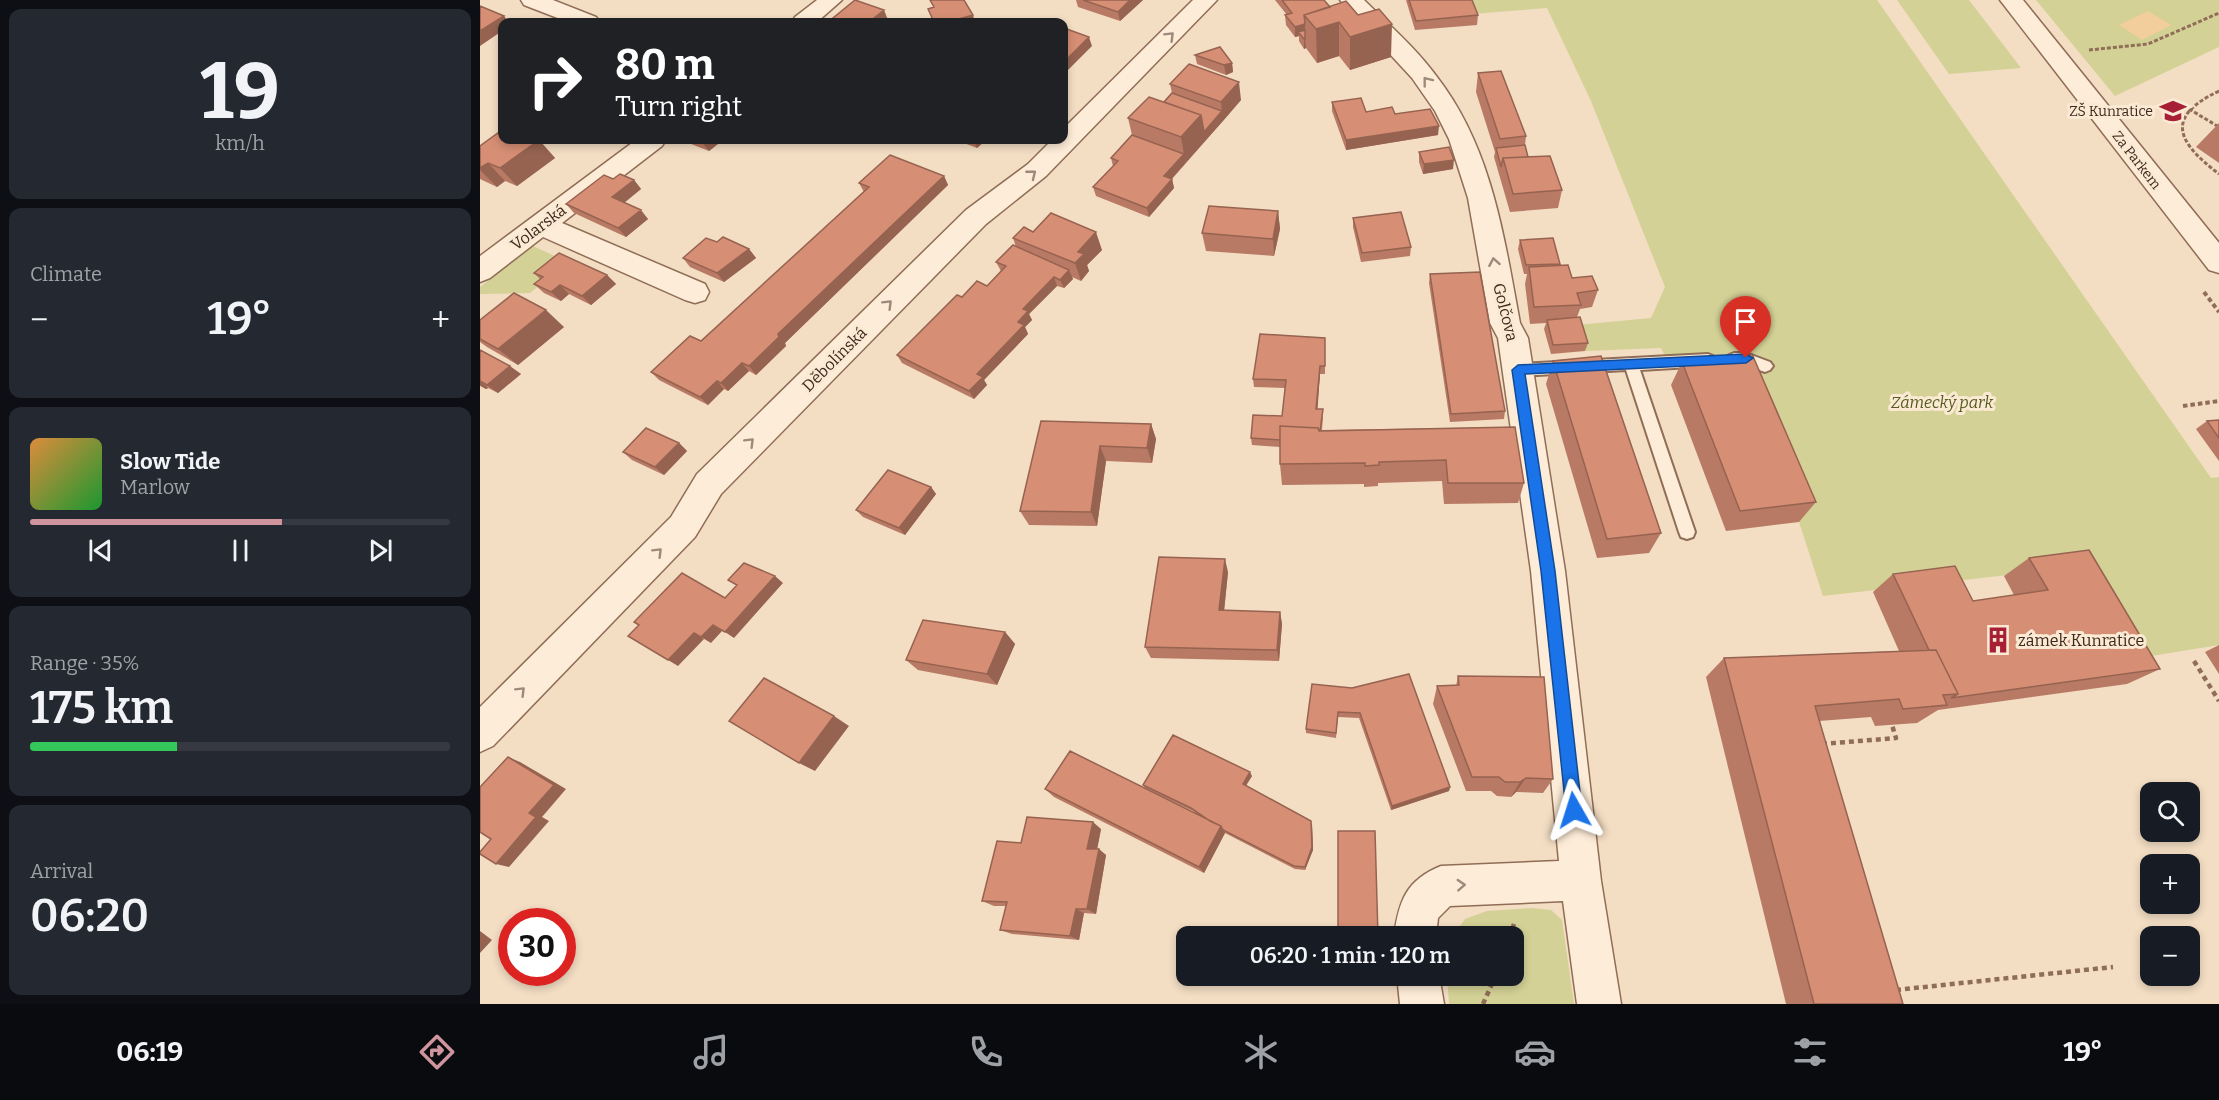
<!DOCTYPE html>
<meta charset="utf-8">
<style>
body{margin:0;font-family:Bitter,serif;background:#242831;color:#f1f3f6;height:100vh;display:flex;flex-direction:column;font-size:22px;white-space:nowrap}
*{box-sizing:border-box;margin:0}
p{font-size:20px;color:#9ea1a6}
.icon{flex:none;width:33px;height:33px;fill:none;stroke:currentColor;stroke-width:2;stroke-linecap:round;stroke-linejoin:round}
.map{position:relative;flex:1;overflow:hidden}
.side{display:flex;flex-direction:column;gap:9px;padding:9px;background:#0d0f14;width:480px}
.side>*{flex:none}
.banner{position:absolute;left:18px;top:18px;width:570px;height:126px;border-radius:12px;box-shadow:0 3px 9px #0003;background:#202124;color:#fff;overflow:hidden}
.controls{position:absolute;left:1660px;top:782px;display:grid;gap:12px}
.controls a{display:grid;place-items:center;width:60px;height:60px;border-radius:12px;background:#171b24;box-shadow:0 3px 9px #0003;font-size:30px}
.speed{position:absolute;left:18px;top:908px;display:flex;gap:12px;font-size:30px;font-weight:700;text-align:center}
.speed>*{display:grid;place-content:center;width:78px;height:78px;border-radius:50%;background:#171b24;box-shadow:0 3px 9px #0003;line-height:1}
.speed .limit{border:9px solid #d22;background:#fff;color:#111}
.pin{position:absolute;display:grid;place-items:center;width:51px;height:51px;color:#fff;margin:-62px -26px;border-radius:50% 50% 50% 0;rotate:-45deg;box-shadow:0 0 6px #0007}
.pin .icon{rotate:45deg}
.me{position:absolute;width:66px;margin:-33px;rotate:354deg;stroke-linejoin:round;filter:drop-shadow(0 0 4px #0008)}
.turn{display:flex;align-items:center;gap:21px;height:126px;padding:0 18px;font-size:27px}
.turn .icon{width:78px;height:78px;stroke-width:2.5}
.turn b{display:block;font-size:42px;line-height:51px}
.big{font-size:45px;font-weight:600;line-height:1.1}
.side .card{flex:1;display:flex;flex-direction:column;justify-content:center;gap:9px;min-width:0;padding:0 21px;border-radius:12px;background:#242831}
.side .dial{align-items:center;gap:0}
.dial b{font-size:78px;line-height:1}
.song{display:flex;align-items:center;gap:18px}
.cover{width:72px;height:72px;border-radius:9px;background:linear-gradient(135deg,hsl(30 70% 55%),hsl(130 70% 35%))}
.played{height:6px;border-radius:3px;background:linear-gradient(90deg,#d0949f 60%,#363941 60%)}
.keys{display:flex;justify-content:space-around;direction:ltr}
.heat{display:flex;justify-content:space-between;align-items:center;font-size:33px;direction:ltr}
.charge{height:9px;border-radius:4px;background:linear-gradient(90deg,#34c759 35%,#363941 0)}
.trip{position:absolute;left:696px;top:926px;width:348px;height:60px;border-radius:12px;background:#171b24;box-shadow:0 3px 9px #0003;font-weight:600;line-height:60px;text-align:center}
.tab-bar{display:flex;height:96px;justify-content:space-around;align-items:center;background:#090b0e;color:#9ea1a6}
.tab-bar .icon{width:42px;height:42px}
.tab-bar .on{color:#d0949f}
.tab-bar b{font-size:27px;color:#f1f3f6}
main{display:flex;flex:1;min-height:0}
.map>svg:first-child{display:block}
.green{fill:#d3d195}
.sand{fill:#f3ce9d}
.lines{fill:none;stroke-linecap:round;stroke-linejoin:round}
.lane-casing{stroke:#906d57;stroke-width:4}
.street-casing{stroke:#906d57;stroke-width:3}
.path-far2{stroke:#906d57;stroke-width:3;stroke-dasharray:4 2;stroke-linecap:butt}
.path-far1{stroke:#906d57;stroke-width:4;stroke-dasharray:4.5 3;stroke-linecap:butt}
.path{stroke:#906d57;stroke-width:4.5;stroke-dasharray:5 4;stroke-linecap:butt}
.lane{fill:#fdecd7;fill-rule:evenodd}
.street{fill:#fdecd7;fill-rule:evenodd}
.wall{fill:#b87a64}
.shaded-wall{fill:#966351}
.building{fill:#d68e74;stroke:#966351;stroke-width:1.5}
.oneway{stroke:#9e8a7a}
.route{fill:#1a73e8;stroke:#114b97;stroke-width:1.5}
.labels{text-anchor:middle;stroke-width:6;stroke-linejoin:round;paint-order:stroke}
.far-poi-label{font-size:14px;fill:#3e281d;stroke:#fae9d3;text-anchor:end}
.far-street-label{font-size:14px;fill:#3e281d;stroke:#fae9d3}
.street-label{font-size:16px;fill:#3e281d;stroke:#fae9d3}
.park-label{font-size:16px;font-style:italic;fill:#575d21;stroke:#fae9d3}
.poi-label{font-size:16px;fill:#3e281d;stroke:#fae9d3;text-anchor:start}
</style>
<main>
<section class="side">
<div class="card dial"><b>19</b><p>km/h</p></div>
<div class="card"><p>Climate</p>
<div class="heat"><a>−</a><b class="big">19°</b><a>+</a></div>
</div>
<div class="card">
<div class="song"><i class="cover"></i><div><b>Slow Tide</b><p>Marlow</p></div></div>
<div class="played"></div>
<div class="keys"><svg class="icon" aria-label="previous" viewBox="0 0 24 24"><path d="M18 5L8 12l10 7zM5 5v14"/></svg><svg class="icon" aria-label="pause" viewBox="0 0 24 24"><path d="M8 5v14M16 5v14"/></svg><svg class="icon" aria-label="next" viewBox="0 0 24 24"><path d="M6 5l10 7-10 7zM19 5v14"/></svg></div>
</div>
<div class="card"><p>Range · 35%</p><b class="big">175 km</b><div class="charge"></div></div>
<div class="card"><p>Arrival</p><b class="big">06:20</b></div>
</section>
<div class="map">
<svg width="1739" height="1004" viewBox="0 0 1739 1004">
<rect width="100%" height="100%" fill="#f3ddc3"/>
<path class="green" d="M970 0H1397L1731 478 1739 477V645L1634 662 1581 569 1343 596 1319 522 1259 378 1188 362 1181 348 1105 351 1097 325 1171 318 1185 287 1111 101 1067 8 992 14Z
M1417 0H1489L1541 68 1469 74Z
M1556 0H1739V47L1635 96Z
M53 246 88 262 50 293 0 294V287Z
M1053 908 1071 910 1082 920 1094 1004H969L967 975H1034V936H973L985 919 1007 911Z"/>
<path class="sand" d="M1668 11 1691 25 1662 40 1639 25Z"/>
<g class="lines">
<g class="lane-casing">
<path id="lane" d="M1254 353H1266L1290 362 1293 366 1290 370 1285 372 1265 365 1249 363 1246 359 1249 355Z
M1228 354 1233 356 1236 360 1233 364 1228 366 1160 370 1215 532 1213 537 1207 539 1201 537 1199 532 1146 370 1038 376 1033 374 1030 370 1033 366 1038 364Z"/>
</g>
<g class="street-casing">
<path id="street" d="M41 0H73L116 17 120 22H88L44 5Z
M337 0H362L337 22H312L315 17Z
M713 0H737L566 176 506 224 241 494 215 537 13 746 0 752V707L191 517 217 474 486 210 548 164 572 140H584V128Z
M860 0H884C909 25 936 48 957 77 1012 148 1024 237 1040 323L1048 338 1085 571 1121 881 1141 1004H1097L1083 901 970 906 958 918 956 936H914C919 901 926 880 961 866L1079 861 1051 571 1018 338 1010 323 988 198 969 139 955 111 932 78Z
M1520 0H1543L1739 243V273L1729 270Z
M156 140H186L182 146 82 223 225 284 229 292 225 300 215 303 205 300 63 237 10 278 0 282V256Z
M917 975H959L964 1004H920Z"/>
</g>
<path class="path-far2" d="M1609 50 1668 44 1739 13
M1739 91C1684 117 1697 142 1739 174
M1709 109 1739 127"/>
<path class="path-far1" d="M1724 292 1739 312
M1703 406 1739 401"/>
<path class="path" d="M1714 661 1739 701
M1342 744 1416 738 1412 725
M1030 936 1034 924
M1416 990 1633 967
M1003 1004 1016 975"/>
<use href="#lane" class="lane"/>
<use href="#street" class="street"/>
</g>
<path class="wall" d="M596 0H663L640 21 598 7Z
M795 0H844L850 7 911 57 870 70 859 56 837 63 826 48 824 49 819 41V36L815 37 806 25 805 15H807Z
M926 0H992L998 15 997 25 935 30Z
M353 18 408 20 405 22H355Z
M715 55 752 63 753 72 746 75 717 64Z
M998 73 1046 136 1045 145 1048 157 1082 190 1078 208 1030 212 1014 157 1015 152 996 92Z
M690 84 761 100 692 179 694 188 669 217 616 196 613 187 633 166 631 158 652 135 648 118 684 102 692 93Z
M852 102 886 112 958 135 866 150 852 111Z
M1739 123V163L1716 147Z
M59 140 75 158 37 186 25 181 17 187 0 179V146Z
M205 140H243L229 151 206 142Z
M476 140H506L497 148Z
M939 152 973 169 943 174 939 162Z
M464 176 468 185 305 343 306 346 276 375 269 371 248 391 244 389 228 405 179 380 171 372 221 341 384 192 379 183Z
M133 179 154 180 161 189 144 203 168 219 146 237 94 213 86 204Z
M798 211 800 229 794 256 726 251 722 233Z
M873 218 931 247 930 256 881 262 873 227Z
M553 232 622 250 607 265 609 271 601 281 592 277 593 279 584 288 577 286 549 314 552 320 545 327 548 334 504 380 507 385 494 399 422 363 417 355 482 297 507 286 521 271 516 262 536 247 533 238Z
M1040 240 1080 264V266L1092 278 1118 290 1112 307 1100 309 1097 317 1108 343 1105 351 1071 354 1064 329 1066 323 1050 324 1045 284 1047 274H1044L1038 249Z
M237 242 269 249 276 258 244 282 210 267 203 258Z
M54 273 127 275 136 284 111 305 89 294 81 301 64 293 54 284 60 279Z
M950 274 1025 411 1024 419 970 422 949 283Z
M0 320 84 327 38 365 7 347 0 342Z
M845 346V374H840L837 409 843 417 842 430 1035 427 1044 483 1038 503 964 504 962 481 898 483V486L884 487V484L802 485 800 464V447L772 445 771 438 802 416 805 388 774 387 773 379Z
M0 350 41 374 18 393 8 388 6 389 0 386Z
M1073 361 1181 533 1169 553 1117 558 1066 384Z
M1202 362 1336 502 1319 522 1246 531 1191 385Z
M1739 420V461L1716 429 1727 421Z
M561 421 671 424 676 439 672 463 626 461 617 526 549 525 540 511Z
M199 443 207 451 184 475 152 460 143 452Z
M451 487 456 494 425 535 383 517 376 510Z
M1549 558 1680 669 1647 684 1458 710 1437 723 1395 726 1391 717 1339 721 1423 1004H1306L1226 677 1244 658 1419 651 1393 592 1413 574 1493 601 1534 595 1524 576Z
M748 572 744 610 800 612 802 624 799 661 671 658 665 647Z
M525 632 535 644 517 685 438 670 426 660Z
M1739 645V674L1725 652Z
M978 676 1073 779 1063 793 1036 792 1031 797 1017 796 1011 791H986L953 704 957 686H976Z
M872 688 970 787 969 791 911 810 879 718 858 717 856 738 826 733V729Z
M772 776 766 786 832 824 833 850 825 870 815 869 745 833 724 873 574 797 565 789 719 816 713 811 666 789 663 785Z
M621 829 617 849 626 855 616 914 604 913 599 940 532 934 520 930 526 906H514L502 901 541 843Z"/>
<path class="shaded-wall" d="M650 0H663L640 21 638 12Z
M404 10 408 20 405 22H389Z
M493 15 495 22H468Z
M24 16 29 22H22V31L0 46V31Z
M859 22V56L837 63 836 29Z
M825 24V33L818 32 819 36 815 37V27Z
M912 24 911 57 870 70V37Z
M609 37 612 46 584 74V62Z
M824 39H825L826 48 824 49Z
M752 63 753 72 746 75 744 65Z
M759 82 761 100 743 121 741 102Z
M742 111 743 121 686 185 684 176 704 154 701 137 721 115Z
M959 126 958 135 866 150V140Z
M59 140 75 158 37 186 20 168Z
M224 140H243L229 151 222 142Z
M494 140H506L497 148Z
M974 160 973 169 943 174 944 164Z
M8 163 25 181 17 187 0 170V168Z
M464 176 468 185 305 343 306 346 276 375 269 366 298 334Z
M692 179 694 188 669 217 667 208Z
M154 180 161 189 140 206 132 197Z
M161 210 168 219 146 237 138 228Z
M798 211 800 229 794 256 793 239Z
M616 232 622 250 607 265 609 271 601 281 595 263 598 252Z
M269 249 276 258 244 282 237 273Z
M589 270 593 279 584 288 580 280Z
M127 275 136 284 111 305 102 296Z
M574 277 577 286 549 314 552 320 545 327 548 334 504 380 507 385 494 399 489 391 497 374 538 322 543 309Z
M80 285 89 294 81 301 71 292Z
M66 310 84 327 38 365 18 349Z
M262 363 269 371 248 391 241 383Z
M30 366 41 374 18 393 7 385Z
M840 366V374L837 417 836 409Z
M0 381 8 388 6 389 0 385Z
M237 381 244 389 228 405 220 397Z
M671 424 676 439 672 463 667 448Z
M199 443 207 451 184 475 175 467Z
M620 446 626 461 617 526 611 512Z
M451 487 456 494 425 535 419 528Z
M745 559 748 572 743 622 739 610Z
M295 576 303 583 254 638 245 632Z
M800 612 802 624 799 661 797 650Z
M233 625 242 631 231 643 221 637Z
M525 632 535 644 517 685 507 674Z
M214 633 224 639 198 666 188 660Z
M354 716 369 726 335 771 319 763Z
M28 757 40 762 86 789 62 817 69 821 29 867 16 864 49 813Z
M770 772 772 776 764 788 763 784Z
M1046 778 1036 792 1031 797 1040 782Z
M970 787 969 791 911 810 912 806Z
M613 822 621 829 616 855 607 849Z
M832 824 833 850 825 870V867Z
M741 826 745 833 724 873 719 867Z
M619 849 626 855 616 914 607 909Z
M596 909 604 913 599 940 590 936Z
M0 931 12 940 0 953Z"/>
<path class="building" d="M375 0 404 10 389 22H366L353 18Z
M450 0H484L493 15 468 22H454L448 9 454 7Z
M603 0H650L638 12Z
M802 0H844L850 7 824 15 825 24 815 27 805 15 812 13Z
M929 0H992L998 15 936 21Z
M866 1 878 15 899 9 912 24 870 37 859 22 836 29 824 15Z
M0 6 24 16 0 31Z
M584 28 609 37 584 62Z
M825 30V39H824L818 32Z
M740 47 752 63 744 65 715 55Z
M709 64 759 82 741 102 690 84Z
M1021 71 1046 136 1020 139 998 73Z
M692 93 742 111 724 132 721 115 684 102Z
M669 97 721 115 701 137 648 118Z
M881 98 886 112 912 107 915 114 950 109 959 126 866 140 852 102Z
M22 130V140H59L20 168 8 163 0 168V146Z
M652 135 704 154 684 176 692 179 667 208 613 187 638 161 631 158Z
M1045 145 1048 157 1023 158 1021 167 1016 148Z
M969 147 974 160 944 164 939 152Z
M410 155 464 176 298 334 299 337 269 366 262 363 241 383 237 381 220 397 171 372 210 336 221 341 389 187 379 183Z
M1070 156 1082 190 1033 194 1023 158Z
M140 174 154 180 132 197 161 210 138 228 86 204 124 175 133 179Z
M729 206 798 211 793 239 722 233Z
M921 212 931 247 882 253 873 218Z
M571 213 616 232 598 252 604 254 595 263 533 238 544 227 553 232Z
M243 237 269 249 237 273 203 258 226 238 237 242Z
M1073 238 1080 264 1046 265 1040 240Z
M533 245 589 270 580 280 574 277 543 309 548 311 538 322 544 325 497 374 503 377 489 391 417 355 477 295 482 297 497 281 507 286 526 266 516 262Z
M79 253 127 275 102 296 80 285 71 292 54 284 63 277 54 273Z
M1088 265 1092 278 1112 276 1118 290 1097 293 1101 305 1054 307 1049 267Z
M1000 272 1025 411 971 414 950 274Z
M34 293 66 310 18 349 0 339V320Z
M1100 317 1108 343 1073 345 1067 320Z
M780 334 845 338V366H840L836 409H843L840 431H839L838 428 800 426V440L771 438 773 415 802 416 806 380 773 379Z
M0 350 30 366 7 385 0 381Z
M1272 354 1336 502 1260 511 1202 362Z
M1121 356 1181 533 1127 539 1073 361Z
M1739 420V438L1727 421Z
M561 421 671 424 667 448 620 446 611 512 540 511Z
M800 426 838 428 839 431 1035 427 1044 483H968L966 460 899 462V465L885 466V463L800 464Z
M166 428 199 443 175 467 143 452Z
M408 470 451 487 419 528 376 510Z
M1609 550 1680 669 1471 698 1478 694 1456 650H1449L1413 574 1475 566 1493 601 1568 590 1549 558Z
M679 557 745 559 739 610 800 612 797 650 665 647Z
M264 563 295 576 245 632 233 625 221 637 214 633 188 660 148 636 159 625 154 622 202 573 245 598 257 585 248 580Z
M443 620 525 632 507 674 426 660Z
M1456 650 1478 694 1463 695 1467 705 1423 709 1419 699 1335 706 1423 1004H1334L1244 658Z
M929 674 970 787 912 806 880 713 858 712 856 733 826 729 832 684 872 688Z
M978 676 1064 677 1073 779 1046 778 1040 782H1025L1019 777H992L957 686 979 685Z
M284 678 354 716 319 763 249 721Z
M693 735 770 772 763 784 831 821 832 847 825 867 814 866 743 830 741 826 730 821 711 808 663 785Z
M590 751 741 826 719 867 565 789Z
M28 757 74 785 49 813 56 817 16 864 0 854V852L11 839 0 832V787Z
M547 817 613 822 607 849H619L607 909H596L590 936 520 930 527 902 502 901 517 841 541 843Z
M858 831H895L898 936H858Z"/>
<defs><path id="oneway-chevron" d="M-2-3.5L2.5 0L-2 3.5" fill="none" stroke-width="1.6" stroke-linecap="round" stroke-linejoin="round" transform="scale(1.5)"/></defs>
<g class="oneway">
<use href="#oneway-chevron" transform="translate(690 36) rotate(-45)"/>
<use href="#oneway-chevron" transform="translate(947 81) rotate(-128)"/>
<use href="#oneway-chevron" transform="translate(552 174) rotate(-39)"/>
<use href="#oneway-chevron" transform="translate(1014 262) rotate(-100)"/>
<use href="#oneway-chevron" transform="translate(408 304) rotate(-45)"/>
<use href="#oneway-chevron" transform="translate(270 442) rotate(-45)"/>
<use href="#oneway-chevron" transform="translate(178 552) rotate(-45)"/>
<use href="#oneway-chevron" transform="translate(41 691) rotate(-45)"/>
<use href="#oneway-chevron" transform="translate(981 885) rotate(-3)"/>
</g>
<path class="route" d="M1266 354 1273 358 1266 363 1045 374 1075 571 1102 810 1099 816 1094 818 1088 816 1086 810 1061 571 1032 370 1038 365Z"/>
<defs>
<g id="school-bare" transform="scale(2.07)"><path d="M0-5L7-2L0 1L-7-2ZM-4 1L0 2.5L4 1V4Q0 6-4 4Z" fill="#a71f35" stroke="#fae9d3" stroke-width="2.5" paint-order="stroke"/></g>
<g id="building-bare" transform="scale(2.07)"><path d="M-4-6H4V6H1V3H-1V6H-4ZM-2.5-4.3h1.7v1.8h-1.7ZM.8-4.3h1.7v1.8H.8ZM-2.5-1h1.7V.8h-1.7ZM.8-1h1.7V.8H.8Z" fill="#a71f35" stroke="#fae9d3" stroke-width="2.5" paint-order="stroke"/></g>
</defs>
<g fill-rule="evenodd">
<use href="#school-bare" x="1693" y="111"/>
<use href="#building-bare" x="1518" y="640"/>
</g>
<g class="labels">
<g class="far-poi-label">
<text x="1673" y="116">ZŠ Kunratice</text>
</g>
<g class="far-street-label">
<text transform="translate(1657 160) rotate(52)" y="5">Za Parkem</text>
</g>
<g class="street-label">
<text transform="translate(58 227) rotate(-37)" y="6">Volarská</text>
<text transform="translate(1026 312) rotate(76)" y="6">Golčova</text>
<text transform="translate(354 359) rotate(-45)" y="6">Děbolínská</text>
</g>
<g class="park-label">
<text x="1462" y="408">Zámecký park</text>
</g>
<g class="poi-label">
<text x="1538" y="646">zámek Kunratice</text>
</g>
</g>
</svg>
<div class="controls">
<a><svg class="icon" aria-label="search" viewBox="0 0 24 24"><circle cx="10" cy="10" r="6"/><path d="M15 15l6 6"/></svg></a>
<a>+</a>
<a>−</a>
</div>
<div class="speed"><div class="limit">30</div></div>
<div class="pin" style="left:1266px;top:358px;background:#d93025"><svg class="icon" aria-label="arrive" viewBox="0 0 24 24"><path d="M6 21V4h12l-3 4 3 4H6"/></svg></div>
<svg class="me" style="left:1094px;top:810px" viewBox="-20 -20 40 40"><path d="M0-17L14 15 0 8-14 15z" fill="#1a73e8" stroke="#fff" stroke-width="4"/></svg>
<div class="trip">06:20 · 1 min · 120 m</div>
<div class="banner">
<div class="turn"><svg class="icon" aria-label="right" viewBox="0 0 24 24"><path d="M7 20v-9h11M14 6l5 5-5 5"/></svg><div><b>80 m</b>Turn right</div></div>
</div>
</div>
</main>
<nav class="tab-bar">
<b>06:19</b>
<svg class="icon on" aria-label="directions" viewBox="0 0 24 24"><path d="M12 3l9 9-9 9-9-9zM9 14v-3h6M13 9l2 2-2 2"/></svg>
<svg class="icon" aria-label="music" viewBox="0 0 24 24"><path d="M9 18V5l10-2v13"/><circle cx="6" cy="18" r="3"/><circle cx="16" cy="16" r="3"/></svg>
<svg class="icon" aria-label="phone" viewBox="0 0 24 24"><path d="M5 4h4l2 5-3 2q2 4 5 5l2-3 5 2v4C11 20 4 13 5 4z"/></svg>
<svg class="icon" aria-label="climate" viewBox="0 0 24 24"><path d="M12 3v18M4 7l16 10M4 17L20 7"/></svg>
<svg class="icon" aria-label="car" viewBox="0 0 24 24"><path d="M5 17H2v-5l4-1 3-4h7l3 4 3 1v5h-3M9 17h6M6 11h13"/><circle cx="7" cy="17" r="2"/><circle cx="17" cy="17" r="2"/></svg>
<svg class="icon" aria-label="filters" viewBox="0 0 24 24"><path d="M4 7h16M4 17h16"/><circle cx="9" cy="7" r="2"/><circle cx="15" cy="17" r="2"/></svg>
<b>19°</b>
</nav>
